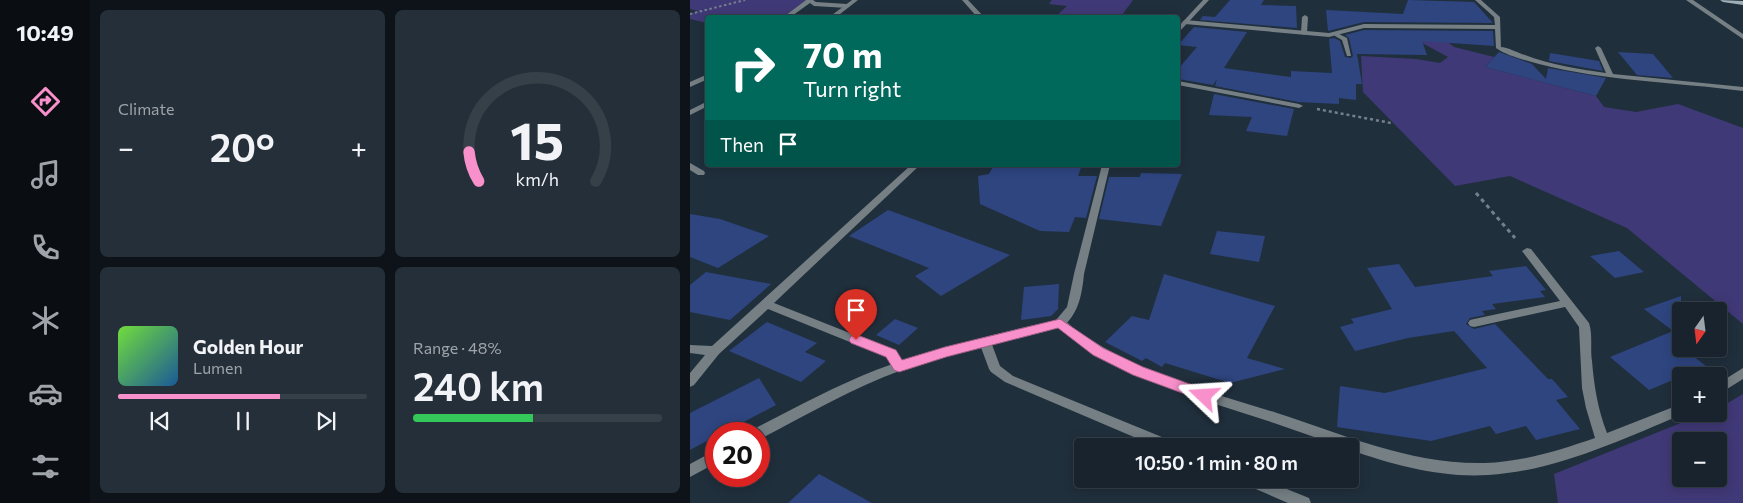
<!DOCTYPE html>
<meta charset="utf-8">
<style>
body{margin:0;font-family:Commissioner,sans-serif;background:#252f39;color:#f1f3f6;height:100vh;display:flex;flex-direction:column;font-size:19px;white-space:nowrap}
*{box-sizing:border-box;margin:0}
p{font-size:16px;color:#9fa4aa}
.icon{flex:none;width:28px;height:28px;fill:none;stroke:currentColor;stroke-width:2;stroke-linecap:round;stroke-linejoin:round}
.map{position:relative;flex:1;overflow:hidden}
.panel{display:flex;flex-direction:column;gap:10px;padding:10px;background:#0d1319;width:600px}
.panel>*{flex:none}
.guide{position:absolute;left:15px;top:15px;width:475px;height:152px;border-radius:5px;box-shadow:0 2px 12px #0003,0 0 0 1px #364049;background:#00695c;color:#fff;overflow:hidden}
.needle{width:32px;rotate:194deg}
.fabs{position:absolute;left:982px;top:302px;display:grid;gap:10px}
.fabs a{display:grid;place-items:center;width:55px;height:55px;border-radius:5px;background:#18232d;box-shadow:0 2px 12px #0003,0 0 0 1px #364049;font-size:25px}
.speed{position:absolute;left:15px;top:422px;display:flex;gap:10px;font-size:25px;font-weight:700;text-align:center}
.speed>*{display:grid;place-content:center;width:65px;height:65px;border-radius:50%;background:#18232d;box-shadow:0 2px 12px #0003,0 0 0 1px #364049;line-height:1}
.speed .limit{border:8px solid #d22;background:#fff;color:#111}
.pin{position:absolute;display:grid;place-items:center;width:42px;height:42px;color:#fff;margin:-51px -21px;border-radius:50% 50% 50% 0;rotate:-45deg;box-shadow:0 0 5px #0007}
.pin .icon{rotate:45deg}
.me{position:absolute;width:55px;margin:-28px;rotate:290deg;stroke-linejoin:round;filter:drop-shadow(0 0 4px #0008)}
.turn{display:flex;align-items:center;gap:18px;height:105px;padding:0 15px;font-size:22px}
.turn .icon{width:65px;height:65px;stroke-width:2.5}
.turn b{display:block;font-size:35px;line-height:42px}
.then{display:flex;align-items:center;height:48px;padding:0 15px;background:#0003;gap:10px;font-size:19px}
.big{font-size:38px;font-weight:600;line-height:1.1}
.panel .tile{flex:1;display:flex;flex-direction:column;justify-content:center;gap:8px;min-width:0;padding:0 18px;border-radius:8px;background:#252f39}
.panel .dial{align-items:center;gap:0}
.dial svg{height:130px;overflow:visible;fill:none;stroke:#364049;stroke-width:7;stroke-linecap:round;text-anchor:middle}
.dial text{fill:#f1f3f6;stroke:none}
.song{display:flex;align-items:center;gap:15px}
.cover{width:60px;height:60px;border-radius:8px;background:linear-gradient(135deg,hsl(100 70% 55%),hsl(210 70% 35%))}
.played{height:5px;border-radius:2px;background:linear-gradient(90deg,#f890cb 65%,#364049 65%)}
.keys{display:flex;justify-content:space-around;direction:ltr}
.heat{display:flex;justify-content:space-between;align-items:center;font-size:28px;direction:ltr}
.charge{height:8px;border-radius:4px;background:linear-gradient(90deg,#34c759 48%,#364049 0)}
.panel .tiles{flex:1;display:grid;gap:10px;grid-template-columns:repeat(2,1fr)}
.trip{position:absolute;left:384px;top:438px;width:285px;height:50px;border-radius:5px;background:#18232d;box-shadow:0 2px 12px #0003,0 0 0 1px #364049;font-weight:600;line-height:50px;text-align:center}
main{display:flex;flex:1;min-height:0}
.tabs{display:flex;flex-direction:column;width:90px;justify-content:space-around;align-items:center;background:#0a0e12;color:#9fa4aa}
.tabs .icon{width:35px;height:35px}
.tabs .current{color:#f890cb}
.tabs b{font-size:22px;color:#f1f3f6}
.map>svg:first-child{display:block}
.green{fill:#403977;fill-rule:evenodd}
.building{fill:#2e4580}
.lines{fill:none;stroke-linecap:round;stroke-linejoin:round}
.path-far2{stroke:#74818c;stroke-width:2;stroke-dasharray:2.5 2.5;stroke-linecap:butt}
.path-far1{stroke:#74818c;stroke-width:2.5;stroke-dasharray:3 3;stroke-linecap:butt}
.path{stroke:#74818c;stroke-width:3;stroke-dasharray:4 4;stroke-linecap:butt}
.service{fill:#757f84;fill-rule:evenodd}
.minor{fill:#757f84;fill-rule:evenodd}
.tertiary{fill:#757f84;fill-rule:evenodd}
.secondary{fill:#9eaeb5;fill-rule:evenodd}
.route{fill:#f890cb;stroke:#a15e84}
</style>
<main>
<nav class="tabs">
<b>10:49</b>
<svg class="icon current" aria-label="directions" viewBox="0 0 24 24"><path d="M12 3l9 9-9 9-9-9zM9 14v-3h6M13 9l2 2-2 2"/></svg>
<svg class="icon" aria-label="music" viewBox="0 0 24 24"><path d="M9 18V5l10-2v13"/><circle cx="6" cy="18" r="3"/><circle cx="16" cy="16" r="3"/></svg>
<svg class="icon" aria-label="phone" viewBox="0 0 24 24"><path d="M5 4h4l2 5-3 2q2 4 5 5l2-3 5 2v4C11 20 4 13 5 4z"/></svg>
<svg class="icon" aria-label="climate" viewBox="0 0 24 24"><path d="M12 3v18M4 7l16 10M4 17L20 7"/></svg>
<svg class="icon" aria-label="car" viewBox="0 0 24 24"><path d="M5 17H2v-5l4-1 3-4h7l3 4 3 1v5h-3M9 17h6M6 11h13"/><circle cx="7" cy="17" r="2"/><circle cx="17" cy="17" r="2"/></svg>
<svg class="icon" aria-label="filters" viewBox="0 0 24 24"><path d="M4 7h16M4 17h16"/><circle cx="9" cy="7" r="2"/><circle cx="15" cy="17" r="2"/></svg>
</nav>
<section class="panel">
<div class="tiles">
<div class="tile"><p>Climate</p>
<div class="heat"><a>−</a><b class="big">20°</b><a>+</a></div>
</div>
<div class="tile dial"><svg viewBox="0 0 100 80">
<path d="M14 69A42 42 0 1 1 86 69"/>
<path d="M14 69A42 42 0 0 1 8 51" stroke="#f890cb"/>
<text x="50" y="56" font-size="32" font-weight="700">15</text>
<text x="50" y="72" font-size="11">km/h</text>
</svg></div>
<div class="tile">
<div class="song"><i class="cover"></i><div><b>Golden Hour</b><p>Lumen</p></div></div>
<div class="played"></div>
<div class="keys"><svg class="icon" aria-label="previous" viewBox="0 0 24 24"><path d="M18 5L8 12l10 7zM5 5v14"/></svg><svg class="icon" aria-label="pause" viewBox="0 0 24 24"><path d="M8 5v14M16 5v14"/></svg><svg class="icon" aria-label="next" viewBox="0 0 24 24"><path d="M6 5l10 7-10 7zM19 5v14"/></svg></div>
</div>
<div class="tile"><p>Range · 48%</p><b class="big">240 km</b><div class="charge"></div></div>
</div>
</section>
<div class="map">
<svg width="1053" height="503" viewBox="0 0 1053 503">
<rect width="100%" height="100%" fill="#202f3c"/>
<path class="green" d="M0 0H116L93 17 18 18 17 23 0 19V14L8 11 0 9Z
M362 0H443L432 15 458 17H365L377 6 359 4Z
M744 31 764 47 804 57 795 67 906 96 914 107 946 112 988 104 1053 128V324L937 228 820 176 765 186 673 92 671 56 726 59 750 63 758 57 712 32Z
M1053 394V503H868L864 474 1013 414H1029V408ZM1029 441V479H991V441Z"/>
<path class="building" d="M540 0H574L571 5 606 6 607 28 510 20 513 16 525 17Z
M718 0 784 2 803 23 674 22 638 31 636 10 713 14Z
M504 27 557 32 534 68 601 77V71L642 73 639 39 644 38 650 41 655 57 661 58 663 56 659 38 655 35 674 30 803 31 804 46 732 41 737 55 667 54 672 84H666V100L649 98V104L608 102 525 86 527 79 523 85 488 79V69L507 47 488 45Z
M809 52 842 64 856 79 858 68 916 78 906 96 795 67Z
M928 52 963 54 983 78 947 75Z
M860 53 909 61 913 71 859 61Z
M524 94 604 109 597 136 556 131 562 117 519 115Z
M304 165H392L388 176H407L396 218 385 217 379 232 350 231 290 204 288 176 299 174Z
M451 173 492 174 471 226 409 219 419 177H450Z
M198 210 223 219 320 255 251 296 225 276 239 268 159 236Z
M0 214 30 219 79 236 28 268 0 257Z
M527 231 575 236 569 262 520 254Z
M929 251 954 272 925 278 900 256Z
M709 264 725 287 803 276 799 271 836 266 856 290 850 291 855 297 802 304 806 309 792 311 795 315 780 318 776 324 784 329 805 324 858 379H862L878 397 866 400 890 429 846 440 836 426 806 434 800 426 741 441 647 427 650 386 695 393 797 368 764 331 718 338 665 351 650 327 664 323 661 319 702 309 677 268Z
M16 272 81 284 40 320 0 312V285Z
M474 274 585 306 557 358 595 369 540 383 475 363 472 367 456 358 452 361 415 342 442 316 459 320Z
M369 284 368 309 361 316 331 320 334 287Z
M991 296V349H994L1016 366 959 390 920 357 983 331 954 309Z
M205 319 228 328 209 345 186 335Z
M77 322 127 343 115 352 136 361 111 382 39 351Z
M69 378 86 405 31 434H26V436L0 450V413Z
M129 474 182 503H98Z"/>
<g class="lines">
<path class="path-far2" d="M0 14 55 0"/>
<path class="path-far1" d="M627 109 701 123"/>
<path class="path" d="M786 193 825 238"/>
<path class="service" d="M116 0H123L126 2 157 4 160 6 157 8 124 6 120 3 99 18H92Z
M615 15 618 17 617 33 614 35 611 33 612 17Z
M645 34H649L657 38 661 56H657L652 40 645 36Z
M908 46 911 48 923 74 1053 87V91C984 82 915 81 849 64 835 60 817 56 806 48 813 44 827 53 835 55 861 65 889 69 916 73L905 48Z
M18 74V79L0 87V82Z
M488 81 609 104 613 106 609 108 488 85Z
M0 163 14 171 15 173 14 175H8L0 170Z
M221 165H230L84 303 205 351 215 366 213 369C204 372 201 364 197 357L78 309 29 354 4 385 0 387V373L15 355 0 353V345L22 346Z
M837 248 841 249 899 323C903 335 900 349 902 361 904 386 908 410 917 433L991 404V414H993C931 440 866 471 798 475 751 478 704 465 660 450V446H650L584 423 497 395 441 373 414 360 389 344 364 323 366 320C373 318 377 322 382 327 403 342 424 354 447 365 492 386 540 398 587 413 655 435 722 465 795 463 833 462 870 450 905 438L896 408 892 388 889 327 875 307 784 327 780 326 778 323 780 320 784 319 870 301 832 251Z
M295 338 299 339 301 342 310 366 323 376 484 442 486 446H465L315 382 301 372 299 369 289 342 291 339Z
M1053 368V379L1029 394V383Z
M550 479H572L619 498 621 503H598L552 483Z"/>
<path class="minor" d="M272 0H278L295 18H288Z
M785 0H791L810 17 811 49 806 48 805 29 674 28 639 37 495 24 492 22 495 20 639 33 674 24 805 25 804 17Z
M996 0H1003L1053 34V39Z
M389 271 394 274C392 294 389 312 374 326 320 342 265 351 212 370 163 388 118 414 72 438L69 439V434H60L62 430C103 409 143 387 186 370 244 348 306 334 366 320L377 307 384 274Z
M26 450V463L0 477V464Z"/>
<path class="tertiary" d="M162 0H168L145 18H138Z
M513 0H519L490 31 488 32V27Z
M18 101V106L0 115V110Z
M412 165H420L394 274 389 277 384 274Z"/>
<path class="secondary" d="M1030 0 1053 1V5L1033 2Z"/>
</g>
<path class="route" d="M370 319 413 348 453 367 519 391 521 396 519 400 514 401 443 375 403 355 368 328 256 357 209 372 204 370 196 357 161 343 159 340 161 336H170L206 350 212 360 255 347Z"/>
</svg>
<div class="fabs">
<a><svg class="needle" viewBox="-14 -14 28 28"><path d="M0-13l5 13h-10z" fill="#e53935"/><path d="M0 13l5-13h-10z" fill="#9fa4aa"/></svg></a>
<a>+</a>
<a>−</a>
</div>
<div class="speed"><div class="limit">20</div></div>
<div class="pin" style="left:166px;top:340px;background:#d93025"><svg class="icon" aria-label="arrive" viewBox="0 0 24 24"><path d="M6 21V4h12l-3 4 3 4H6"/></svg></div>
<svg class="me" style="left:514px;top:396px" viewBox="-20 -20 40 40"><path d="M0-17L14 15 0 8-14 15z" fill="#f890cb" stroke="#fff" stroke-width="4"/></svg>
<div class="trip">10:50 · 1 min · 80 m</div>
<div class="guide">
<div class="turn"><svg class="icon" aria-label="right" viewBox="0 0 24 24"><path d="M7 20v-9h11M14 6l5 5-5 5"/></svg><div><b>70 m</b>Turn right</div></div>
<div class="then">Then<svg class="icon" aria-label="arrive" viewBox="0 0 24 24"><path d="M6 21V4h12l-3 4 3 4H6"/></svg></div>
</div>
</div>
</main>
